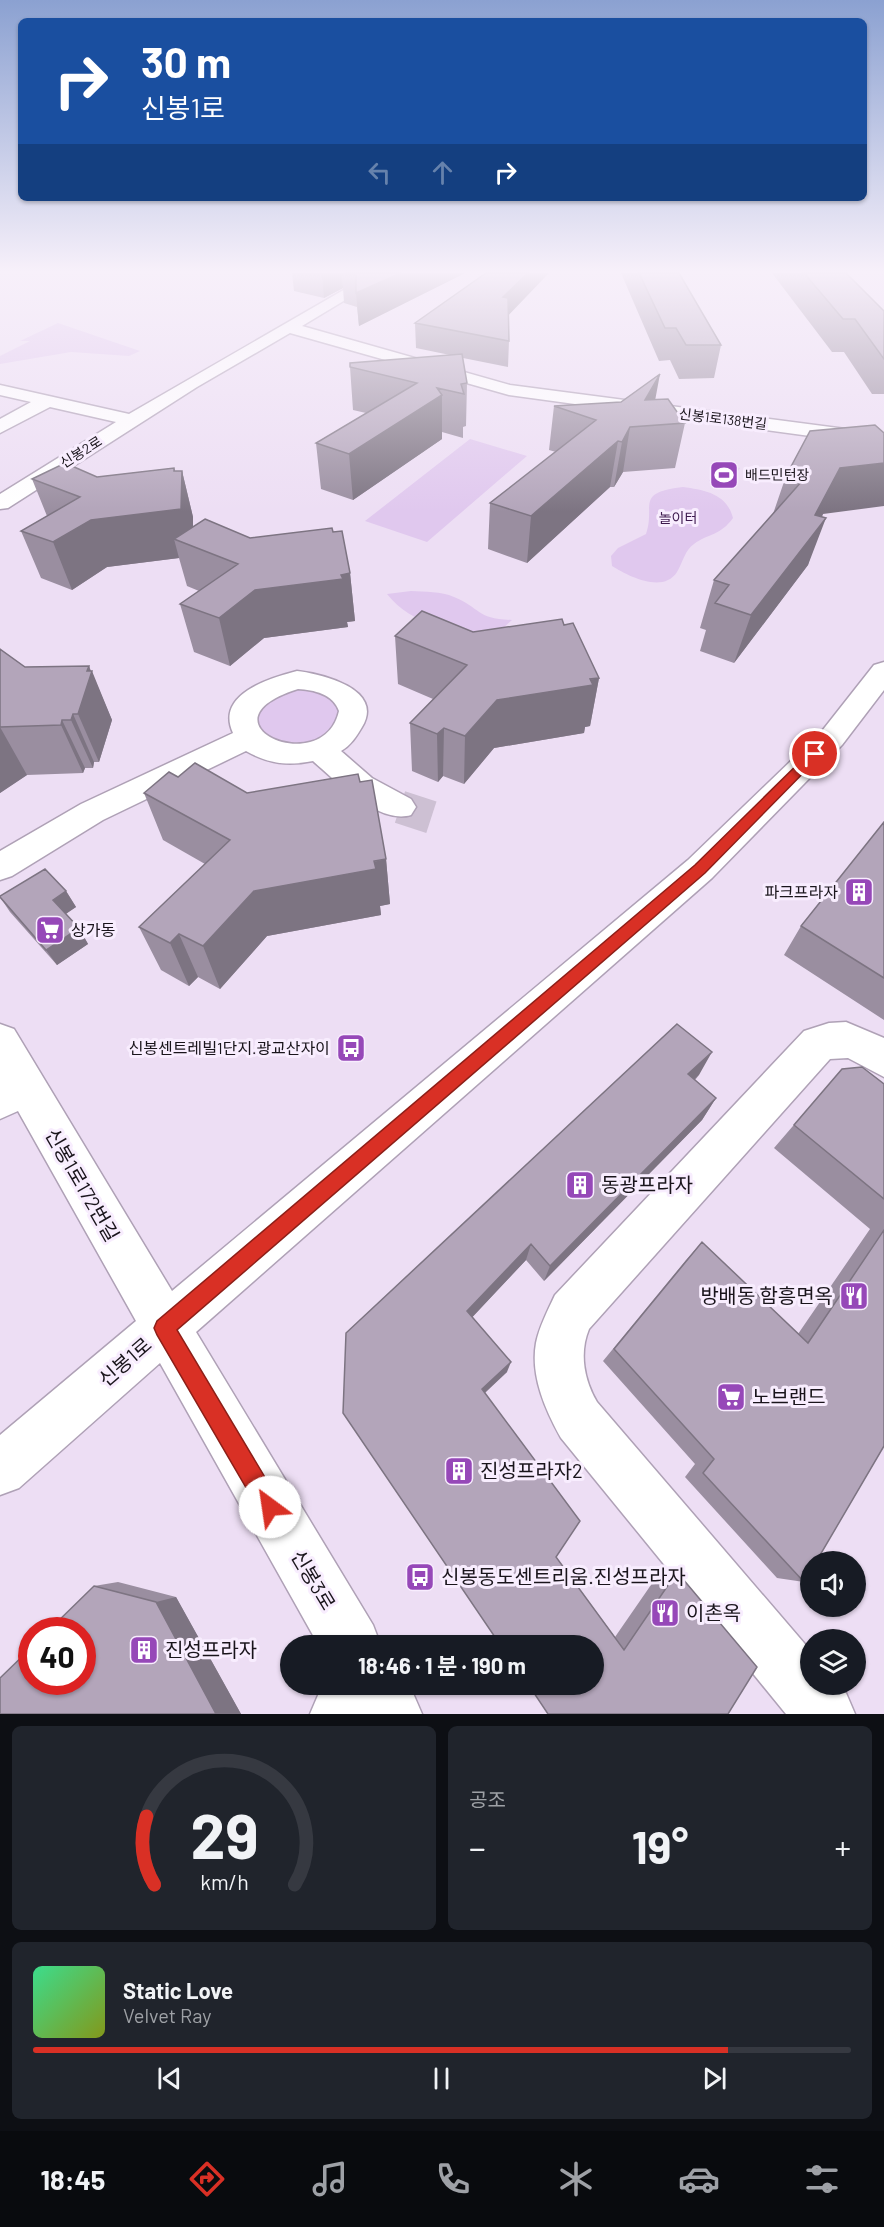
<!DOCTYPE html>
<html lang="ko">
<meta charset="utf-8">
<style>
body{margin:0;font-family:Barlow,"Noto Sans KR",sans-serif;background:#20242c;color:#f1f3f6;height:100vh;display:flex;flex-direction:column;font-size:22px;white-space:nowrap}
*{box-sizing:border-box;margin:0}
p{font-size:20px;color:#9ea1a6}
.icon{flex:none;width:33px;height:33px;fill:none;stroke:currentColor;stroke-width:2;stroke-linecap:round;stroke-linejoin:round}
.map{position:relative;height:1714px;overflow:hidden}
.side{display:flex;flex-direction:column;gap:12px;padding:12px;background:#0d0f14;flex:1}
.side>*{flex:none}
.banner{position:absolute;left:18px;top:18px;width:849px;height:183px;border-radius:9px;box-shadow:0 2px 4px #0004;background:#1a4fa0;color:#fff;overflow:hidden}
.controls{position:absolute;left:800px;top:1551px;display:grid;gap:12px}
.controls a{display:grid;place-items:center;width:66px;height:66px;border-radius:50%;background:#171b24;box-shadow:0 2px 4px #0004;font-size:30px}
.speed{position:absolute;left:18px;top:1617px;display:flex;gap:12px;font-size:30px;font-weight:700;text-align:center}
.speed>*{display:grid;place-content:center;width:78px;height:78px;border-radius:50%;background:#171b24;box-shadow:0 2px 4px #0004;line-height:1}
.speed .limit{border:9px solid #d22;background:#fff;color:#111}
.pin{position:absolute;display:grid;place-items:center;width:51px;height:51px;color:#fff;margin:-26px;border:3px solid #fff;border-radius:50%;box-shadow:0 2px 6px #0007}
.me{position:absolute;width:66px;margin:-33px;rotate:329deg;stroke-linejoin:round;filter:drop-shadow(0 0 4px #0008)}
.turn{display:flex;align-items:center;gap:21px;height:126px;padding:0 24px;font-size:27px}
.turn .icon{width:78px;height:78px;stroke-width:2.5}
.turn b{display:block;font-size:42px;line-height:51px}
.lanes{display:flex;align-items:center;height:57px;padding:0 24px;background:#0003;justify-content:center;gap:30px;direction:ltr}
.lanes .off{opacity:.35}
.big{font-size:45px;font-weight:700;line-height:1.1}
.side .card{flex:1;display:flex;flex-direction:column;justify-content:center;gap:9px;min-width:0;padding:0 21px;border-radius:9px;background:#20242c}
.side .dial{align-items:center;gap:0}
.dial svg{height:156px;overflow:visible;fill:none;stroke:#363941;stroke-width:7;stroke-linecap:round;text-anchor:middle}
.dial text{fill:#f1f3f6;stroke:none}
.song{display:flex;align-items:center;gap:18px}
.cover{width:72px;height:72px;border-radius:9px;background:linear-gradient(135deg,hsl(150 70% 55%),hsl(70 70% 35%))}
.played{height:6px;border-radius:3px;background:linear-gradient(90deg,#d93025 85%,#363941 85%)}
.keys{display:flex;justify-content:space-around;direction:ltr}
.heat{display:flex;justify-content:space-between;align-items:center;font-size:33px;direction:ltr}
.side .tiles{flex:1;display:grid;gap:12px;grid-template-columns:1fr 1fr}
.card:last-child{grid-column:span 2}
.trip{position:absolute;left:280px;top:1635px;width:324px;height:60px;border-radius:30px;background:#171b24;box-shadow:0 2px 4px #0004;font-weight:700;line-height:60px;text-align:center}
.menu{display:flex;height:96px;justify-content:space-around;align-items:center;background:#090b0e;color:#9ea1a6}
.menu .icon{width:42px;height:42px}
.menu .selected{color:#d93025}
.menu b{font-size:27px;color:#f1f3f6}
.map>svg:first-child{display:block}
.green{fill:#e0c8ee}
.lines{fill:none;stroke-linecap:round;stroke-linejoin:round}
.minor-tunnel{stroke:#cdc0d3;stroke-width:33;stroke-dasharray:33 16;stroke-linecap:butt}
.minor-casing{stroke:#afa1b6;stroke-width:3}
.minor{fill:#fff;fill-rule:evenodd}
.wall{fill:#9a8ea0}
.shaded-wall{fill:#7d7482}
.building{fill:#b3a5ba;stroke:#7d7482;stroke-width:1.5}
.route{fill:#d93025;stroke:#8d1f18;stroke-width:1.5}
.labels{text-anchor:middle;stroke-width:6;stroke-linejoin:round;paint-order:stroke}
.far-street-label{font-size:14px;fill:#19141b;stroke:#f8edfe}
.far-poi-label{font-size:14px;fill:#19141b;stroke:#f8edfe;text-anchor:start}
.far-park-label{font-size:14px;fill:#3d194e;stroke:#f8edfe}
.poi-label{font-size:16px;fill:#19141b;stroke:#f8edfe;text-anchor:end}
.near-street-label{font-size:20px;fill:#19141b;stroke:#f8edfe}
.near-poi-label{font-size:20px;fill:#19141b;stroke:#f8edfe;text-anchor:start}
</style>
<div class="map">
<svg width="884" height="1714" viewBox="0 0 884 1714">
<rect width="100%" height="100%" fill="#eddef4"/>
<path class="green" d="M58 323 140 351 129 356 71 352 0 364V356L30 341H20Z
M470 439 527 456 427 542 365 521Z
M721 464 740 468 728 486 709 481Z
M683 487C705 490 727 494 733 518 720 536 709 533 694 544 685 550 683 562 677 572 663 594 628 576 612 566L611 556 618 548 646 534C656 505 634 493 683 487Z
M411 591C425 592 441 591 454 597 481 608 476 619 512 620L492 638C452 629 413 627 387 594Z
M281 685 342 695 338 736 276 750 246 713Z"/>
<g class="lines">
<path class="minor-tunnel" d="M400 807 440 820"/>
<g class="minor-casing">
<path id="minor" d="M373 273H390L302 326 510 385 884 434V446L509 395 290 333 197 387 8 508 0 509V494L116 422 50 407 0 433V419L31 402 0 395V385L129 414Z
M884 662V690L842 745 712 878 196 1332 373 1625 381 1646H319L160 1363 19 1488 0 1495V1435L136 1321 18 1111 0 1119V1024L14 1029 172 1291 688 860 822 731 874 665Z
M297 671C322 674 385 689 362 727 356 737 351 745 341 751L372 778 411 799 416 807 411 815C379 825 336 781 313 761 288 766 269 764 246 751L103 820 12 876 0 880V851L81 804 233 733C215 694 270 678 297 671ZM298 689C314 690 333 694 339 711 323 781 193 722 298 689Z
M846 1022 884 1038V1077L848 1058 830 1059 589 1329C579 1353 584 1380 597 1402L810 1650V1684H839L846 1693 855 1714H786L561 1438C546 1411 530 1376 536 1343 539 1327 548 1310 555 1295L804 1031 829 1023Z
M325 1684H409L422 1714H310L319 1693Z"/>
</g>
<use href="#minor" class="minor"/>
</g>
<path class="wall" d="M292 273H465L359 326 357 307 344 303 343 288 324 298 294 291Z
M621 273H679L721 345 714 378 679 379 670 360 659 361Z
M772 273H846L884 311V394H872L844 352H832Z
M508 315 509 341 508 367 463 358 467 383 466 426 463 427V438L442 432V439L353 500 321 489 316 443 366 413 353 410 350 367 450 355 416 348 415 323Z
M655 400 685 423 675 468 623 472 614 487H610L527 563 488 549 490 503 556 452 549 450 554 406Z
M810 431 823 514 808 565 734 663 700 651 706 630 700 628 714 580 773 514 786 476Z
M174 468 175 471H182L193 517V527L250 538 350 573 355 621 347 622 348 627 264 638 230 666 194 652 180 604 199 591 187 586 179 558 107 567 72 590 41 578 21 531 47 516 32 479 97 477Z
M564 625 599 678 590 726 585 727 584 733 494 748 464 784 443 776 438 782 412 771 410 723 433 699 398 684 395 636 473 632Z
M0 649 25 667 89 666 112 720 99 762H94L93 768H85L83 773 27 775 0 793Z
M178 777 247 793 386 859 390 904 380 906 381 915 267 936 220 989 198 977 189 986 161 970 139 927 205 864 163 840 144 793Z
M884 822V1020L784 955 801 926Z
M66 891 76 907 65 914 79 928 88 944 57 965 10 912 0 897Z
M842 1069 884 1084V1446L804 1582 777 1578 685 1477 695 1464 603 1361 686 1260 702 1242 798 1334 870 1229 774 1148Z
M699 1075 695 1080 716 1098 702 1120 544 1281 526 1260 472 1317 507 1372 485 1393 556 1557 615 1637 662 1569 677 1572 757 1667 548 1714 346 1333Z
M118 1582 176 1597 241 1714H0L94 1586Z"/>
<path class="shaded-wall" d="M322 273H341L343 288 324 298Z
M401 273H465L359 326 356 293Z
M528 273H549L502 322 503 297Z
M660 374 652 417 645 400Z
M442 395V439L353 500 349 454Z
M630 427 623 472 614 487 622 442Z
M618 441 610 487 527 563 531 516Z
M884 463V506L823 514 810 537 826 518 808 565 734 663 751 615 840 468Z
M174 468 182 498V471L193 517V546L174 539 179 558 107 567 72 590 53 542Z
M350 573 355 621 347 622 348 627 264 638 230 666 219 618 255 590Z
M89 666 91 674 92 671 112 720 99 762 78 714Z
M599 678 590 726 585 727 584 733 494 748 464 784 465 736 497 700Z
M73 714 94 762 93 768 71 720Z
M62 720 85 768 83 773 61 725Z
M0 727 27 775 0 793Z
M444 728 443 776 438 782 437 734Z
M386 859 390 904 380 906 381 915 267 936 220 989 203 946 254 891Z
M66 891 76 907 63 916 53 900Z
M79 928 88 944 57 965 46 950Z
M179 934 198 977 189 986 170 943Z
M712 1052 699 1075 676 1096 688 1074Z
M716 1098 702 1120 544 1281 550 1266Z
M531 1244 526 1260 466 1324 467 1311Z
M511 1362 507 1372 480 1397 482 1389Z
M176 1597 241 1714H216L156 1602Z"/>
<path class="building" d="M346 273H401L356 293V275Z
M486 273H528L503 297 508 298 509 341 415 323Z
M639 273H679L721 345H686L676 328H665Z
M804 273H846L884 311V359L855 319H843Z
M462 354 467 383 461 384 464 394 437 388 442 395 349 454 316 443 417 383 350 367V363Z
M660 374 645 400 668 399 685 423 630 427 622 442 618 441 531 516 490 503 596 420 554 406 621 402Z
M875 425 884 433V463L840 468 815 515 826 518 751 615 715 603 729 585 714 580 803 480 786 476 810 431Z
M65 463 97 477 174 468V471H182L181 509 91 520 53 542 21 531 80 497 32 479Z
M205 519 250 538 332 528 333 532 342 531 350 573 341 575 343 579 255 590 219 618 180 604 238 564 174 539Z
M422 611 473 632 562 619 564 625 573 623 599 678 590 679 593 685 497 700 465 736 444 728 437 734 410 723 467 665 395 636Z
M0 649 25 667 89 666 87 671H92L78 714H73L71 720H62L61 725 0 727Z
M195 763 247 793 358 774 360 782 372 780 386 859 374 861 376 869 254 891 203 946 179 934 170 943 139 927 230 840 144 793 169 772 178 777Z
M884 822V978L801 926Z
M45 869 66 891 53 900 79 928 46 950 0 897V896Z
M677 1024 712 1052 688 1074 716 1098 550 1266 531 1244 467 1311 511 1362 482 1389 580 1521 556 1557 624 1650 677 1572 757 1667 728 1714H548L528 1684H594V1646H501L343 1413 346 1333Z
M862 1067 884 1084V1199L794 1125 842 1069Z
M884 1230V1446L816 1562H810V1572L804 1582 703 1473 714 1459 614 1349 702 1242 808 1343Z
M94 1586 156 1602 216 1714H0V1678L32 1647V1682H82V1630H49Z"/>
<linearGradient id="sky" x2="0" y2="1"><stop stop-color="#8ba1d1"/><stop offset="0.53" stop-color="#f7f0fa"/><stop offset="1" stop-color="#f7f0fa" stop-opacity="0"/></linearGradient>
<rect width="884" height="512" fill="url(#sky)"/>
<path class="route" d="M815 750 821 754 819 757 705 873 177 1330 278 1499 281 1507 278 1515 270 1518 262 1515 157 1335 154 1328 157 1321 695 865 811 751Z"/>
<defs>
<g id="stadium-square" transform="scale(1.5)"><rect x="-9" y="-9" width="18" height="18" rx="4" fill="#9648b8" stroke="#f8edfe"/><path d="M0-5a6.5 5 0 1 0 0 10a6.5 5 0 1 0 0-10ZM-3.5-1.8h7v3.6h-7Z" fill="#fff"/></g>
<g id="building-square" transform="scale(1.5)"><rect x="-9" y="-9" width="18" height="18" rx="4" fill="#9648b8" stroke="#f8edfe"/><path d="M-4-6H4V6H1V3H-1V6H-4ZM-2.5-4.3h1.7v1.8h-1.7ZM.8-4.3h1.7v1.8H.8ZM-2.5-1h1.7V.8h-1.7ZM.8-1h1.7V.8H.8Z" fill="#fff"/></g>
<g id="supermarket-square" transform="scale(1.5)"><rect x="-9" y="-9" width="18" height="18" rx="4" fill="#9648b8" stroke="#f8edfe"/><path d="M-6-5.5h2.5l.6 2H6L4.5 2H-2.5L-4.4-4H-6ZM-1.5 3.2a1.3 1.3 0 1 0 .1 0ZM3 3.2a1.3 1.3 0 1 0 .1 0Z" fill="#fff"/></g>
<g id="bus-square" transform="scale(1.5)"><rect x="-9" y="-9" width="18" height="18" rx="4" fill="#9648b8" stroke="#f8edfe"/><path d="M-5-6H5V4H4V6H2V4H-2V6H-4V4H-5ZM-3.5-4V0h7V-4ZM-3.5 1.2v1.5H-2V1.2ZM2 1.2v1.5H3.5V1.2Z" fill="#fff"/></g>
<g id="restaurant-square" transform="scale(1.5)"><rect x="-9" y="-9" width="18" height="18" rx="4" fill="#9648b8" stroke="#f8edfe"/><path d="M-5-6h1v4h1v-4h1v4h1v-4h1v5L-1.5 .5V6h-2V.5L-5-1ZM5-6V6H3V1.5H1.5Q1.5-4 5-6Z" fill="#fff"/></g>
</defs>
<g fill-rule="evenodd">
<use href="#stadium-square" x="724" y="475"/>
<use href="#building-square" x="859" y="892"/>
<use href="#supermarket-square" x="50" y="930"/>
<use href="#bus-square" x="351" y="1048"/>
<use href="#building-square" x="580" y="1185"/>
<use href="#restaurant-square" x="854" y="1296"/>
<use href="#supermarket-square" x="731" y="1397"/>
<use href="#building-square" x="459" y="1471"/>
<use href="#bus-square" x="420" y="1577"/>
<use href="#restaurant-square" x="665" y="1613"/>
<use href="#building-square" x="144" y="1650"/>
</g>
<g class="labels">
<g class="far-street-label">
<text transform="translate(723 419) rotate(7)" y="5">신봉1로138번길</text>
<text transform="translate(81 452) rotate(-32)" y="5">신봉2로</text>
</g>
<g class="far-poi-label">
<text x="745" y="480">배드민턴장</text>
</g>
<g class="far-park-label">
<text x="678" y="523">놀이터</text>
</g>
<g class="poi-label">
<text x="838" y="898">파크프라자</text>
<text x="71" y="936" text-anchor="start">상가동</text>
<text x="330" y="1054">신봉센트레빌1단지.광교산자이</text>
</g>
<g class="near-street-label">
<text transform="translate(82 1185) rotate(60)" y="7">신봉1로172번길</text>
<text transform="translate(125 1362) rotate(-41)" y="7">신봉1로</text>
<text transform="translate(313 1580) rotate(59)" y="7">신봉3로</text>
</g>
<g class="near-poi-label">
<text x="601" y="1192">동광프라자</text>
<text x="833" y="1303" text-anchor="end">방배동 함흥면옥</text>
<text x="752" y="1404">노브랜드</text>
<text x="480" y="1478">진성프라자2</text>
<text x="441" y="1584">신봉동도센트리움.진성프라자</text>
<text x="686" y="1620">이촌옥</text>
<text x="165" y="1657">진성프라자</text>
</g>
</g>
</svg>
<div class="controls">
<a><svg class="icon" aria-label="sound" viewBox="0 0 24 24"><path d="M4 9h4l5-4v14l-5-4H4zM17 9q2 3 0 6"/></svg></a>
<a><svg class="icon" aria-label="layers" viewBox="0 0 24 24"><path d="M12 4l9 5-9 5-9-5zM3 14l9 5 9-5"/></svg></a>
</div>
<div class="speed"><div class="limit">40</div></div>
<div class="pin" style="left:815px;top:754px;background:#d93025"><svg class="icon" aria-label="arrive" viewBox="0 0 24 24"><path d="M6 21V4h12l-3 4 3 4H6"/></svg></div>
<svg class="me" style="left:270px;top:1507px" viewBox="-20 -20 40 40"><circle r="19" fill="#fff"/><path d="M0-13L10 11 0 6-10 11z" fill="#d93025"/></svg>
<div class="trip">18:46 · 1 분 · 190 m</div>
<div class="banner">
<div class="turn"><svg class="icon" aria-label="right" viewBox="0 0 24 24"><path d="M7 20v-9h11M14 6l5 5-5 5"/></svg><div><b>30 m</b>신봉1로</div></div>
<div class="lanes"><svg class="icon off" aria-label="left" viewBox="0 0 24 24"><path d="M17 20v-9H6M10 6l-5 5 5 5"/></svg><svg class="icon off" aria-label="ahead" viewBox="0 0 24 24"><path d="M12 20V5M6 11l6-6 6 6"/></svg><svg class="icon" aria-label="right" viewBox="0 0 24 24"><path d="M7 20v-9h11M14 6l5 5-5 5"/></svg></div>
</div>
</div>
<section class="side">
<div class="tiles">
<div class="card dial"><svg viewBox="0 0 100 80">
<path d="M14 69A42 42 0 1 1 86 69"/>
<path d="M14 69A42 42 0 0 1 10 34" stroke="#d93025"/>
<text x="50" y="56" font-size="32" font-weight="700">29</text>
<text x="50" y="72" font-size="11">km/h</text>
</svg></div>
<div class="card"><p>공조</p>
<div class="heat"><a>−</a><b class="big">19°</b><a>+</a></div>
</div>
<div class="card">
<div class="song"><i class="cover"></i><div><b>Static Love</b><p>Velvet Ray</p></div></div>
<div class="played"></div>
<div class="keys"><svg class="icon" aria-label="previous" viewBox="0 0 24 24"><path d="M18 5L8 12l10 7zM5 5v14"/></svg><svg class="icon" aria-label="pause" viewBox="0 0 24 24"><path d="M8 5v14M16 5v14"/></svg><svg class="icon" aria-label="next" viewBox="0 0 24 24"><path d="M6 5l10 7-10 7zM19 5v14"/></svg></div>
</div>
</div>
</section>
<nav class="menu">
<b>18:45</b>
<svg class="icon selected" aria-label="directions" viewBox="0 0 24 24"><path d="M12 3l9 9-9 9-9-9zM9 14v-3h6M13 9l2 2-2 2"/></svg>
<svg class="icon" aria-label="music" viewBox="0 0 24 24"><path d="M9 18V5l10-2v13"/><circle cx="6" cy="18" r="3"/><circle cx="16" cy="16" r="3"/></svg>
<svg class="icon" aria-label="phone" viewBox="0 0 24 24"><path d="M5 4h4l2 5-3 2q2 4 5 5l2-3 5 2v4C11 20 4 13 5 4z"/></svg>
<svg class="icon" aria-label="climate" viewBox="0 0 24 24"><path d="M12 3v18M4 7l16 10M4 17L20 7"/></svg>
<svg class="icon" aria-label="car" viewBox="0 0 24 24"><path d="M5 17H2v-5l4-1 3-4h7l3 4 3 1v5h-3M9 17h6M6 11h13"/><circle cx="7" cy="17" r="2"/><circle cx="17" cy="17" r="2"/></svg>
<svg class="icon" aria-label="filters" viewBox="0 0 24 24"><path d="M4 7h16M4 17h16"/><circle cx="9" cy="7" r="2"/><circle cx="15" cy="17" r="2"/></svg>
</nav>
